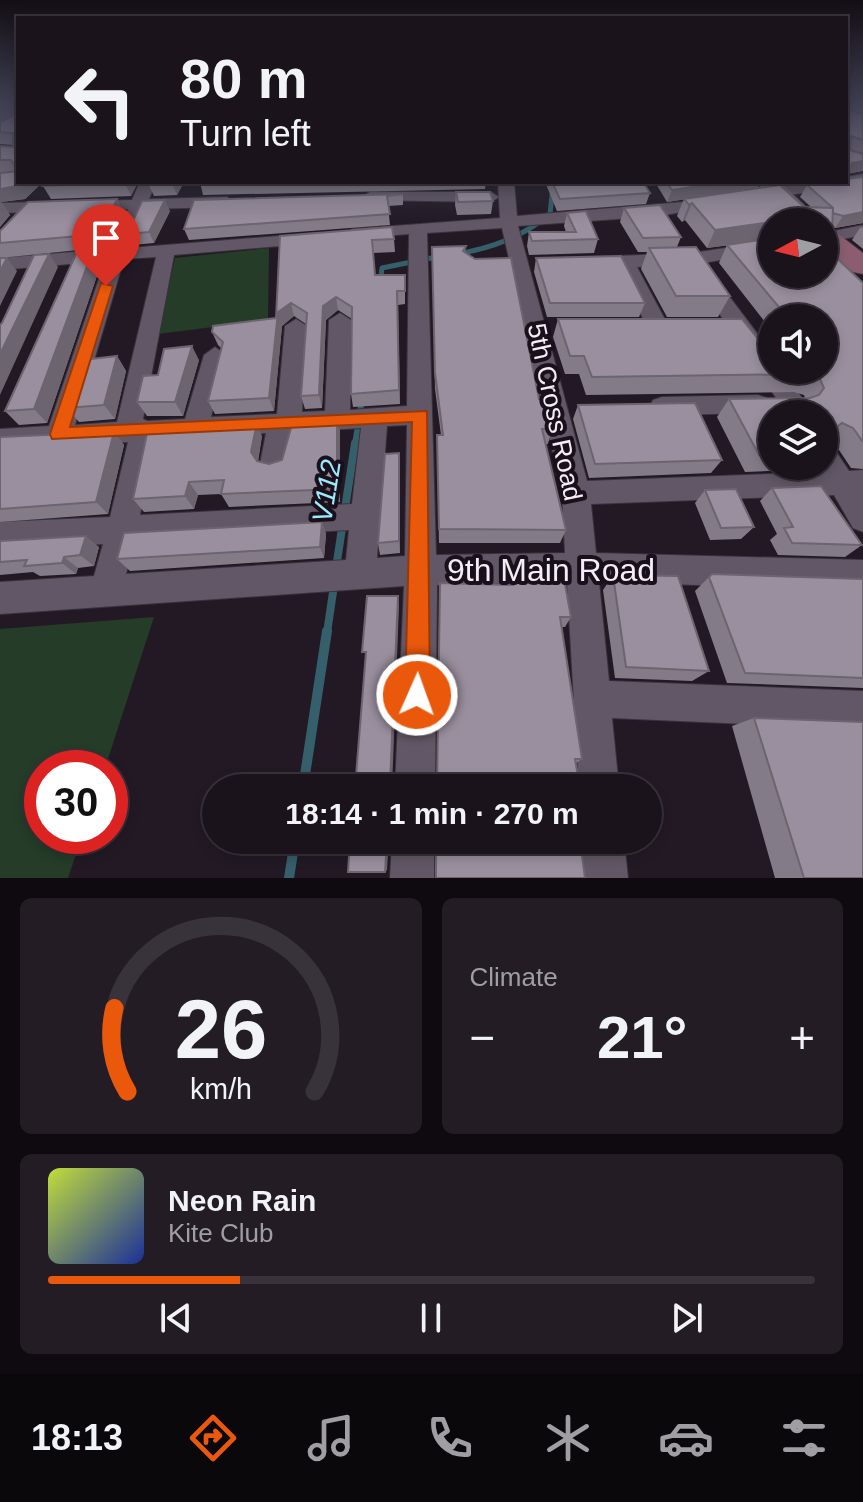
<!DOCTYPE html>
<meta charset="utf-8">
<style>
body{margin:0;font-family:Helvetica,sans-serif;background:#231c25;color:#f1f3f6;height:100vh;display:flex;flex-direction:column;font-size:30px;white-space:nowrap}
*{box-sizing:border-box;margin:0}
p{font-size:26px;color:#9f9ea3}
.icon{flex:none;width:44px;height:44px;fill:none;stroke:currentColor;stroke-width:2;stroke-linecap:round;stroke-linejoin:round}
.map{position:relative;height:878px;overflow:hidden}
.sheet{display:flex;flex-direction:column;gap:20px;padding:20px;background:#0e0a0f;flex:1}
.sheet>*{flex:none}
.hud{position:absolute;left:16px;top:16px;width:832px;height:168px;border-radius:0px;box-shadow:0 4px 12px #0003,0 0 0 2px #38323b;background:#1a131c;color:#f1f3f6;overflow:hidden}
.needle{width:52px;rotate:263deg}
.fabs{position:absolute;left:758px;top:208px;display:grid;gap:16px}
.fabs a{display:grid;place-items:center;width:80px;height:80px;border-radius:50%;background:#1a131c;box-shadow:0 4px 12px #0003,0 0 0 2px #38323b;font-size:40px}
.speed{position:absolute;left:24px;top:750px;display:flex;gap:16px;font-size:40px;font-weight:700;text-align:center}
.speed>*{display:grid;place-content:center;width:104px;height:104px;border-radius:50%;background:#1a131c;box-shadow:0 4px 12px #0003,0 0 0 2px #38323b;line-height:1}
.speed .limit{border:12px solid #d22;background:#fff;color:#111}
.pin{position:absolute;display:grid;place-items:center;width:68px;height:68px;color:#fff;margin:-82px -34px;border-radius:50% 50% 50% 0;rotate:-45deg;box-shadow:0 0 8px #0007}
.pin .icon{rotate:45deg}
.me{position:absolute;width:88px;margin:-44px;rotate:2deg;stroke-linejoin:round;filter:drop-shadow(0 0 6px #0008)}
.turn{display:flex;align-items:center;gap:28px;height:168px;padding:0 32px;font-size:36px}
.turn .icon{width:104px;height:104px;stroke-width:2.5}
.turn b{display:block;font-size:56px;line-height:68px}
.big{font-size:60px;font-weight:700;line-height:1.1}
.sheet .widget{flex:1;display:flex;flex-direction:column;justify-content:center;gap:12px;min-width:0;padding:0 28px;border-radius:12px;background:#231c25}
.sheet .dial{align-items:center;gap:0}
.dial svg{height:208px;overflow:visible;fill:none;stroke:#38323b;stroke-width:7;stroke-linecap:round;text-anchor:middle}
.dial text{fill:#f1f3f6;stroke:none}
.song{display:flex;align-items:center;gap:24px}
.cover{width:96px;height:96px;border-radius:12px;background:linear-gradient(135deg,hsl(70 70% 55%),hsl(230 70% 35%))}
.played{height:8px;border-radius:4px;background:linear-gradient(90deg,#ea580c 25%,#38323b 25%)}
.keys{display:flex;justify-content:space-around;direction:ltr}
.heat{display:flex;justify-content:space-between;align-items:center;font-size:44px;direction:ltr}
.sheet .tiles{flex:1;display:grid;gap:20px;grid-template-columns:1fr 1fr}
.widget:last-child{grid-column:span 2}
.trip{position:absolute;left:202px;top:774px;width:460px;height:80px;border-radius:40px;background:#1a131c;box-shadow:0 4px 12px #0003,0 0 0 2px #38323b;font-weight:700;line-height:80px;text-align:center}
.menu{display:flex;height:128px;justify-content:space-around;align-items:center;background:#0a080b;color:#9f9ea3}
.menu .icon{width:56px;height:56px}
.menu .current{color:#ea580c}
.menu b{font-size:36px;color:#f1f3f6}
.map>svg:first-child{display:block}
.green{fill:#253c29}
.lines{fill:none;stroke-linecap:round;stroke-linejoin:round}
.stream-far4{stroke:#355f6a;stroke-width:4}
.stream-far3{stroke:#355f6a;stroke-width:5}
.stream-far2{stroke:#355f6a;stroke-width:6}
.stream-far1{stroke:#355f6a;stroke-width:8}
.stream{stroke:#355f6a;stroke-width:10}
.minor-casing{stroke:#3a333c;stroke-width:2}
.secondary-casing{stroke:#3a333c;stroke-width:2}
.minor{fill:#625766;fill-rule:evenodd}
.secondary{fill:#8b5d6f;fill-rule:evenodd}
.wall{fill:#847b88;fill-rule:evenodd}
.shaded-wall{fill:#6c646f}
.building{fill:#9a8f9e;stroke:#6c646f;stroke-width:2}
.route{fill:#ea580c;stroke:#983908;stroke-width:2}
.labels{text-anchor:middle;stroke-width:8;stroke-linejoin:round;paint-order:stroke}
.street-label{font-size:26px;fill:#f3edf5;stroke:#19101c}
.water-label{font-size:28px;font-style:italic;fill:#9de9fe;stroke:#19101c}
.near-street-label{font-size:32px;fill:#f3edf5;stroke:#19101c}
</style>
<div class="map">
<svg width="863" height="878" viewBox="0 0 863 878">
<rect width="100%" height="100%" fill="#221925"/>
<path class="green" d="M269 248 268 320 158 334 175 258Z
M154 617 105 768H42V836H82L68 878H0V629Z"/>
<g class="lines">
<path class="stream-far4" d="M552 188 553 182"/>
<path class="stream-far3" d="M457 254C492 248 522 237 550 214L553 186
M380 284 382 268 441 256"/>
<path class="stream-far2" d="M355 445 362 399"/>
<path class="stream-far1" d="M336 568 355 443
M327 633 334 585"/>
<path class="stream" d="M303 788 327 631
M289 878 295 840"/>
<g class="minor-casing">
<path id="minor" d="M863 106V114L846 116V108Z
M863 174V184L756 200 748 195 756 190 812 182H846V177Z
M140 182H156L149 199 227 197 235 202 227 207 144 209 128 248 315 233 324 238 315 243 174 255 143 419 147 421 185 419 204 355 215 347 226 355 211 417 277 414 285 326 296 319 307 326 302 412 325 411 329 320 340 313 351 320 350 410 407 406 409 234 358 238 349 233 352 229 500 218 498 182H514L517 216 719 199V205L660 216 518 226 587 481 821 472 817 466H824V443L833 447 849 471 863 470V532L853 528 834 495 591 504 596 553 863 560V590L599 582 609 681 863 691V729L612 718 619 788H579L567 582 437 585 435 788H395L404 586 0 614V582L94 576 103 544 0 550V522L110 517 128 442 0 449V429L49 426 105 261 0 270V258L110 249 128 209 0 213V203L132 200ZM502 228 562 493 565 553 436 555 427 233ZM156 257 117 422 75 425 124 259ZM407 425 405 556 377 558 387 426ZM361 428 352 504 140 515 155 440 266 433 260 464 264 472 274 475 284 472C290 459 287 443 296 432ZM349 530 346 560 126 574 134 542Z
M370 192H491L499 197 491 202 364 200 362 197Z
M863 225V235L824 243V233Z
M772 241V251L692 265 637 267 669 327 658 334 647 327 618 267 589 269 580 263 589 257 692 253Z
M706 273 713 275 772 353V370H784L812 414H787L696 279Z
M758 395 767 398 770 404 767 410 758 413 662 415 653 412 650 406 653 400 662 397Z
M392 840H434V878H390Z
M582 840H624L628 878H584Z"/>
</g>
<g class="secondary-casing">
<path id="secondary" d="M756 182H780L822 222H796Z
M824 227 833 230 863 253V274L853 272 824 248Z"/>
</g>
<use href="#minor" class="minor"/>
<use href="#secondary" class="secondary"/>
</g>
<path class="wall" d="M0 102H18V182H43L25 199 1 202 10 215 0 227V173L11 172H0V146L13 147V145L0 144V122L13 115 0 122Z
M846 102H863V113L849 109 863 114V153L850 150 863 154V171L846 174Z
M863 177V223L835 228 832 227V231L840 238 830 252 863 283V469L851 468 837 447 824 461V414H772V466H819L815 469 745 472 717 417 729 399 805 398 804 395 794 392 586 395 579 374H565L553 337 558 319 772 370H824V318H772V331L719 263 727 245 738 244 707 248 685 220 682 222 677 216 684 199 811 207 800 197 807 185ZM772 222H824L772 274Z
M47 182H138L131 196 51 199 43 186Z
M184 182 177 195 154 196 148 183Z
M200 182H486L485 189 203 195Z
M545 182H643L650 193 646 204 557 211Z
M655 182H760L758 188 667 202Z
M456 192 493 201 491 214 457 215 455 205Z
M403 194V205L388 206 390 225 189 240 184 229 194 200Z
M117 199 123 212 108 247 0 258V231Z
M624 208 681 237 677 247 730 296 718 317H667L641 269 647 252H638L620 222Z
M170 211 154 243 133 245 127 234Z
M567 213 598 239 594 253 529 255 527 246 529 232H566L564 226Z
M863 227V249L852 240 860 228Z
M280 236 394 239 395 252 373 253 375 275H405V304L398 305 400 404 353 407 351 394 352 319 338 310 326 320 322 408 305 409 301 396 306 324 294 316 282 326 274 411 215 414 208 401 222 349 218 345 212 332 276 318Z
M466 246 465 252 539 399 552 429 548 444H546L566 530 560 543H439L437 450 441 435 435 389 432 247Z
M536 258 645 303 639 317H547L534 272Z
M101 264 47 423 19 425 5 411Z
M117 356 126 371 115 419 79 422 67 408Z
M199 360 183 416H147L137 402Z
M578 405 722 460 711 473 589 478 573 419Z
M337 418 340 432V502L229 507 221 494 198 495 194 509 144 512 133 499 262 436 258 462 269 464 282 460Z
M114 432 124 445 108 514 0 522V437Z
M400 467V553L380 555 378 543Z
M772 488 862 545 845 557 778 555 770 540 777 534 760 501Z
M705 490 754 527 741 539 710 540 695 503Z
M322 522 326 534 324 558 130 571 117 559Z
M0 541 99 547 94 566 78 568 76 574 40 576 33 572 0 575Z
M712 574 863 579V688L727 683 695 591Z
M613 575 709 671 692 681 615 678 603 590Z
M512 579 571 617 565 627H562L582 759 576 763 510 585Z
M754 718 863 878H775L732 726Z"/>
<path class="shaded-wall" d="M10 102 17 113 0 122V107Z
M863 161 862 171 846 174 852 163Z
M21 182H43L25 199 1 202 10 215 0 227V189Z
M126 182H138L131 196 125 183Z
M173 182H184L177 195 172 183Z
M725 182H760L758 188 667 202 672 190Z
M117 199 123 212 108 247 101 234Z
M165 200 170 211 154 243 149 232Z
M692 203 685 220 682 222 689 205Z
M863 212V223L835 228 843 216Z
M772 223V239L707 248 715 230Z
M840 238 828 255 824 256V241Z
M93 250 101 264 47 423 34 409Z
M49 254 58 267 0 395V354Z
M7 258 17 271 0 306V271Z
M336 297 338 310 326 320 322 408 319 395 323 306Z
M291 303 294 316 282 326 274 411 269 398 278 312Z
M192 346 199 360 183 416 175 402Z
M117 356 126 371 115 419 104 405Z
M337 418 340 432V502L337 489Z
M257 422 262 436 257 465 251 452Z
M114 432 124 445 108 514 96 502Z
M399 453 400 467V553L399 541Z
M189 482 198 495 194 509 185 496Z
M322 522 326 534 324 558 320 547Z
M86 536 99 547 94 566 80 555Z
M64 557 78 568 76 574 62 563Z
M398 596 399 606 392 788 390 785Z
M387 840H389L387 870 385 872Z"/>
<path class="building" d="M0 102H18V171L11 160H0V146L13 147V133L0 132V122L13 116 15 105 10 102 0 107Z
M846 102H850L849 109 863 114V140L851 136 850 150 863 154V161L852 163 850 168H846Z
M18 171V182H21L17 186 0 189V173Z
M863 177V212L843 216 833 213V208L807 185 828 182H846V179Z
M47 182H126L125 183 43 186Z
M148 182H173L148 183Z
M200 182H263L199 183Z
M552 182H643L650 193 560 199Z
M666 182H725L672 190Z
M780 185 804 207 833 208 832 231 840 238 824 241V222H772L715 230 692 203 689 205 684 199Z
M456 192H490L493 201 458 202Z
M403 194 387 196 390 214 184 229 194 200Z
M117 199 101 234 0 243V231L28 202Z
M165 200 149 232 127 234 142 201Z
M660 205 681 237 643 238 624 208Z
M586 211 598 239 532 241 529 232H576L567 213Z
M392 227 394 239 372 240 375 275H405V291H397L399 390 351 394 352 307 336 297 323 306 319 395 301 396 307 313 291 303 278 312 269 398 208 401 223 342 212 332 213 326 276 318 280 236Z
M772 238V274H824V246L863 283V442L853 428 842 423 838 426V446L832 447 833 452H824V414H772V455H759L729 399 810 398 819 395 824 388 819 377 808 374 592 377 584 356H570L558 319H742L772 356V370H824V318H788L727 245Z
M466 246 463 251 475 259 511 258 539 399H545L552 429H542L566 530 439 529 437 435H443L435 373 432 247Z
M696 247 730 296H676L649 248Z
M93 250 34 409 5 411 77 252Z
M49 254 0 354V325L2 323 34 255Z
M621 256 645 303H550L536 258Z
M0 258H7L0 271Z
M192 346 175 402H137L143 376 158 375 164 349Z
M117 356 104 405 67 408 83 360Z
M695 403 722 460 595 464 578 405Z
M337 418V489L221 494 224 480 189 482 185 496 133 499 148 429 257 422 251 452 257 461 269 464 282 460 293 421Z
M114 432 96 502 0 509V437Z
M399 453V541L378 543 385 454Z
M821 486 862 545 792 543 784 528 793 527 772 488Z
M736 489 754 527 721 528 705 490Z
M322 522 320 547 117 559 124 533Z
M86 536 80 555 64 557 62 563 24 566 27 560 0 562V541Z
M712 574 863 579V678L745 673 709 577Z
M613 575 678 576 709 671 626 667Z
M512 579H564L571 617H560L582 759H575L580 788H437L440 583 513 585Z
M367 596H398L390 785 396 788H355L366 652H362Z
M754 718 863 722V878H804Z
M350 840H387L385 872H348Z
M436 840H580L585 878H436Z"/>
<linearGradient id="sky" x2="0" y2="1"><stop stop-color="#130e14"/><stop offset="0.45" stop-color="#3e3e51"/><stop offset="1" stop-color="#3e3e51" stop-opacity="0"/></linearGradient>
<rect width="863" height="225" fill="url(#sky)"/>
<path class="route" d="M101 283 113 286 70 427 427 411 430 695 426 704 417 707 408 704 405 695 412 422 52 439 50 434Z"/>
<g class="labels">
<g class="street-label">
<text transform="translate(555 412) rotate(78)" y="9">5th Cross Road</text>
</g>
<g class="water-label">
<text transform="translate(326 491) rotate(-81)" y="10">V112</text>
</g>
<g class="near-street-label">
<text x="551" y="581">9th Main Road</text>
</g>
</g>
</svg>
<div class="fabs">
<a><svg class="needle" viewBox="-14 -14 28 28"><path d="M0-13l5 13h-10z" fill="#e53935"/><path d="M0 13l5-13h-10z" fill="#9f9ea3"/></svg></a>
<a><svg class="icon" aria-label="sound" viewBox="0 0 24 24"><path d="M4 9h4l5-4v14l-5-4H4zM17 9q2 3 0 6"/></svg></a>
<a><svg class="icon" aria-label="layers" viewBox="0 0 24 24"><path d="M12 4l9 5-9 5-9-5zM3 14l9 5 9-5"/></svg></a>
</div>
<div class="speed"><div class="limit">30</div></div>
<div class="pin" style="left:106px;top:286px;background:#d93025"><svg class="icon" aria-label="arrive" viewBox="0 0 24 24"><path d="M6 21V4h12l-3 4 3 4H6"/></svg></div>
<svg class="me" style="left:417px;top:695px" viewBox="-20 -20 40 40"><circle r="17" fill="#ea580c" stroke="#fff" stroke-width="3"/><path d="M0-11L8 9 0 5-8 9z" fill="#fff"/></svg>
<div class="trip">18:14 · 1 min · 270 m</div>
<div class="hud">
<div class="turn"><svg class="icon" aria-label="left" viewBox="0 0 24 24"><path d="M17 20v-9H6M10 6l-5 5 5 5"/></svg><div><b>80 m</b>Turn left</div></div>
</div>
</div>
<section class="sheet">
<div class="tiles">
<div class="widget dial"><svg viewBox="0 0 100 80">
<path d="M14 69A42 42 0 1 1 86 69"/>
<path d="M14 69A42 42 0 0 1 9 37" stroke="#ea580c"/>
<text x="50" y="56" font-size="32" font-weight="700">26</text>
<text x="50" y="72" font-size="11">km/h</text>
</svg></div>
<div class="widget"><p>Climate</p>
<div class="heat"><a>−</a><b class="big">21°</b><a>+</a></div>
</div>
<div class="widget">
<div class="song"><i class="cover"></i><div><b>Neon Rain</b><p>Kite Club</p></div></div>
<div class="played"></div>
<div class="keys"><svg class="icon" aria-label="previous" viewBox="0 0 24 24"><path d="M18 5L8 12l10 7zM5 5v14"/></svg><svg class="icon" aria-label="pause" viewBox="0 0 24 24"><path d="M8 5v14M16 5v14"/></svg><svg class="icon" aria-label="next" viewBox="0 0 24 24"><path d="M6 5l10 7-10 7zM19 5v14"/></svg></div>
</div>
</div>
</section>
<nav class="menu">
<b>18:13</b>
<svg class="icon current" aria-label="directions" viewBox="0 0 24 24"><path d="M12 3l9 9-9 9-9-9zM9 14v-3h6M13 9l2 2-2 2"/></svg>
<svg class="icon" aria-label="music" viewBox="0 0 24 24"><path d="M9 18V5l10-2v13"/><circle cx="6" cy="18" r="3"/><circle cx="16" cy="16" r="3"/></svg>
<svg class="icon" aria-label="phone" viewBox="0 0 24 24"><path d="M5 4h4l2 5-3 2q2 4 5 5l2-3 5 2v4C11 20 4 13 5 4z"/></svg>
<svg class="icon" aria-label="climate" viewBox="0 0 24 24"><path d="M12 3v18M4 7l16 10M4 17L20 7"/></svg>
<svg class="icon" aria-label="car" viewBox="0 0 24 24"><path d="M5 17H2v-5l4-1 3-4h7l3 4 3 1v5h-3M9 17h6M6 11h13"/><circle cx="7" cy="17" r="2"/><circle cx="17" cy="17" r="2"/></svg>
<svg class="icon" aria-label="filters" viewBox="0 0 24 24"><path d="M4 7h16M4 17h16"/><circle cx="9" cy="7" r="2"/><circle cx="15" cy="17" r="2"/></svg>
</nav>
